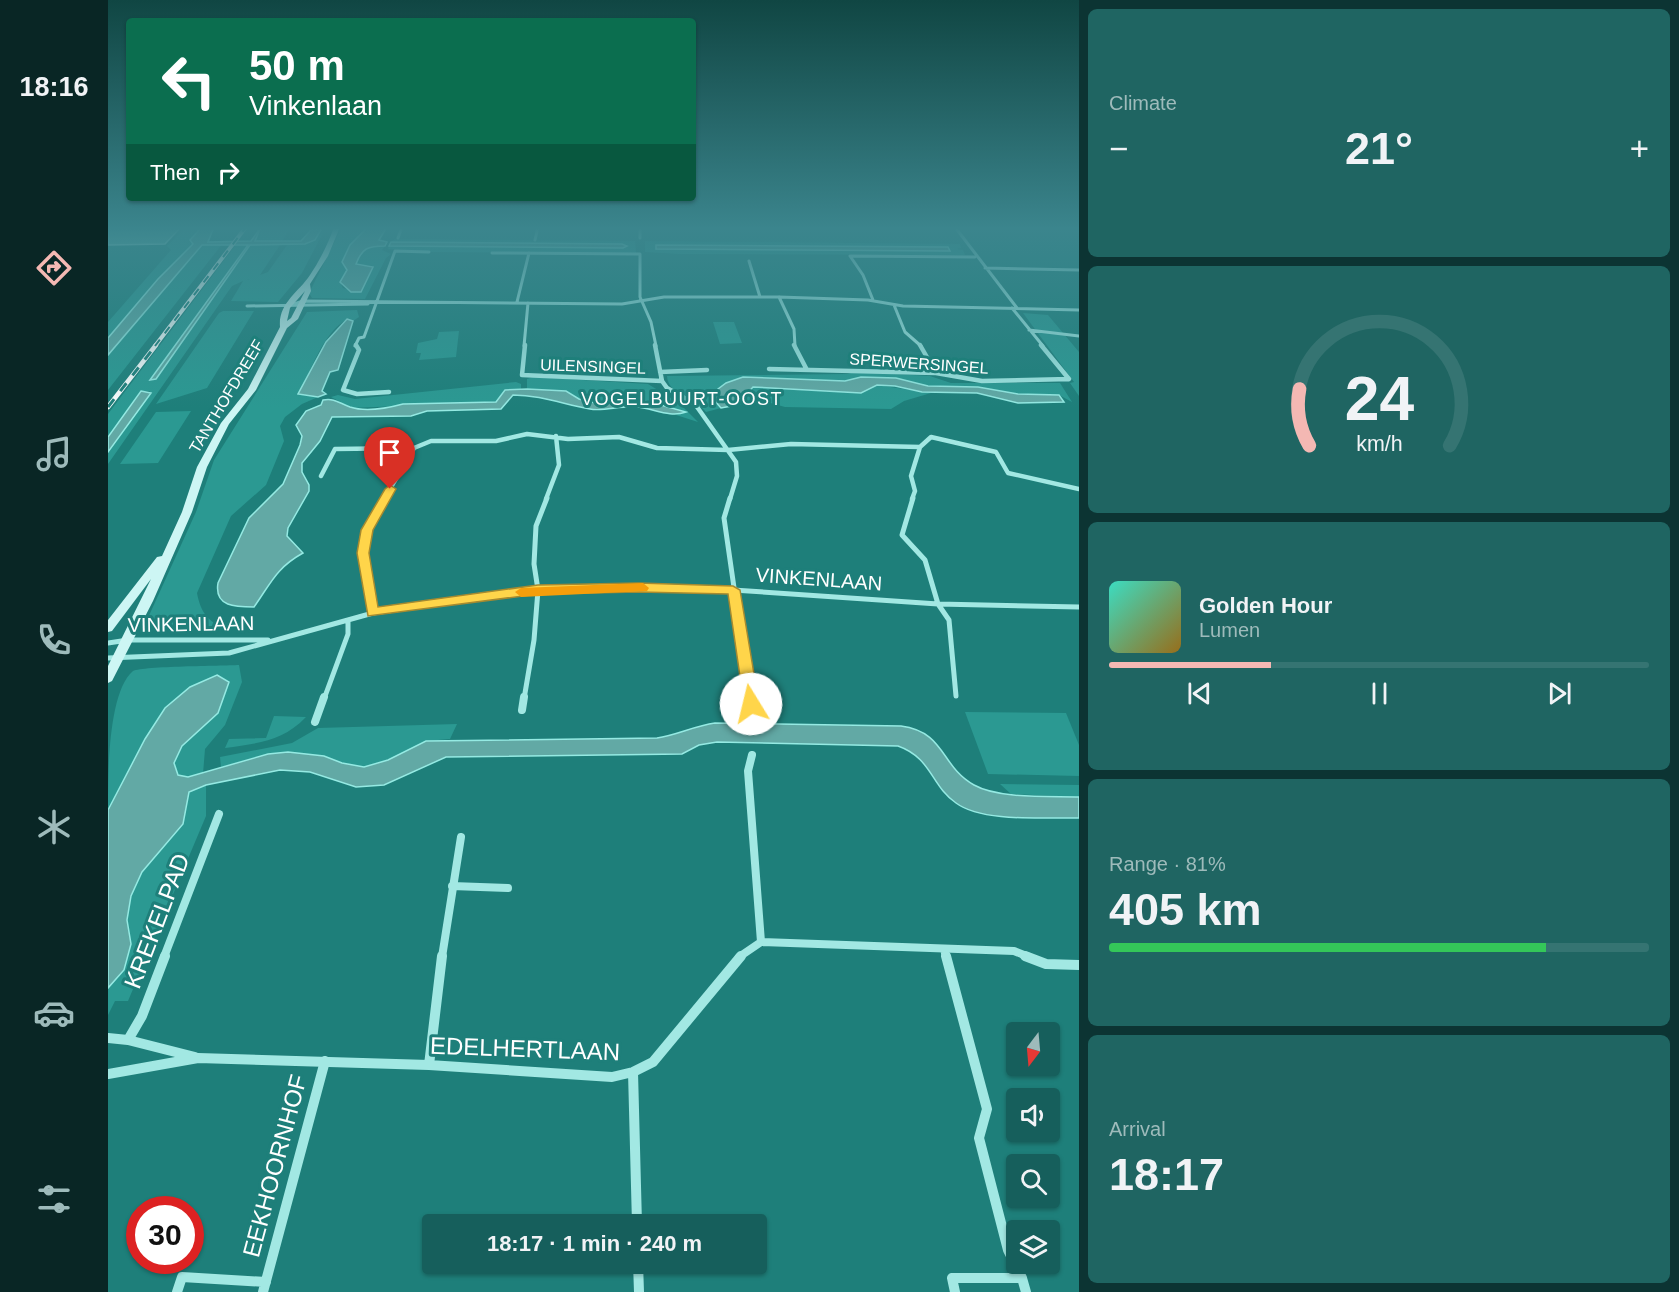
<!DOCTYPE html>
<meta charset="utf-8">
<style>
body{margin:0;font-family:Helvetica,sans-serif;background:#1f6562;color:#f1f3f6;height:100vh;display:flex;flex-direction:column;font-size:22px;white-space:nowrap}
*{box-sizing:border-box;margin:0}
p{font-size:20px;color:#9ebbbb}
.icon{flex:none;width:33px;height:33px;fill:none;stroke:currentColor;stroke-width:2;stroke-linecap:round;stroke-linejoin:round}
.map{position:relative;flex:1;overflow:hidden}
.sheet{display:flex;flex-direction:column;gap:9px;padding:9px;background:#0c3433;width:600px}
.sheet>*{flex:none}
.top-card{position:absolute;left:18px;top:18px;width:570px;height:183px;border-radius:6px;box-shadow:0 2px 4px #0004;background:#0b6e4f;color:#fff;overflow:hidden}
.needle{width:39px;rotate:196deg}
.controls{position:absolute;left:898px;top:1022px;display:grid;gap:12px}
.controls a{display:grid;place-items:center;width:54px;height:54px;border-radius:6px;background:#165f5c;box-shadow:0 2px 4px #0004;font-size:30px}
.speed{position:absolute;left:18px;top:1196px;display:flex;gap:12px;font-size:30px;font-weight:700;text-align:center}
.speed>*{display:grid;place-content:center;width:78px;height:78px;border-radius:50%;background:#165f5c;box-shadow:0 2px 4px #0004;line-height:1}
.speed .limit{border:9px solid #d22;background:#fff;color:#111}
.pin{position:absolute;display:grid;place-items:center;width:51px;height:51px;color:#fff;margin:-62px -26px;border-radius:50% 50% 50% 0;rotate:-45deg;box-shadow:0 0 6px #0007}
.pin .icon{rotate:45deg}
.me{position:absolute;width:66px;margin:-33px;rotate:351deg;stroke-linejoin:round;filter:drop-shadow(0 0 4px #0008)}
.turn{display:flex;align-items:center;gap:21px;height:126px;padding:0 24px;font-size:27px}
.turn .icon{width:78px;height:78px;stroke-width:2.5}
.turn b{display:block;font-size:42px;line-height:51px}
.then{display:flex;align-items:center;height:57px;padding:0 24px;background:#0003;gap:12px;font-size:22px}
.big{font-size:45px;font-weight:600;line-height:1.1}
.sheet .card{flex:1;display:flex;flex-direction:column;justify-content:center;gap:9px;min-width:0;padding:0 21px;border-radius:9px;background:#1f6562}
.sheet .dial{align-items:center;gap:0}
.dial svg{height:156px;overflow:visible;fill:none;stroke:#357472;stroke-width:7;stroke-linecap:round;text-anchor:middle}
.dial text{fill:#f1f3f6;stroke:none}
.song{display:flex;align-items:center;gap:18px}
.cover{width:72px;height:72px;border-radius:9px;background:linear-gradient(135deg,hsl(170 70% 55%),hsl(40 70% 35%))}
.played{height:6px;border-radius:3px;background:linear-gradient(90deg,#f4b8b3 30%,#357472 30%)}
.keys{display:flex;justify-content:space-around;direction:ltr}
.heat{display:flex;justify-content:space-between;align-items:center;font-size:33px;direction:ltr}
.charge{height:9px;border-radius:4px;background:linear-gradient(90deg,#34c759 81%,#357472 0)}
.trip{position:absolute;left:314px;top:1214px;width:345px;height:60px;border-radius:6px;background:#165f5c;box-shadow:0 2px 4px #0004;font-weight:600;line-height:60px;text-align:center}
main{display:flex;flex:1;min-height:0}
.dock{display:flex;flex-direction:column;width:108px;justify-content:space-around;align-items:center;background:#092625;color:#9ebbbb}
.dock .icon{width:42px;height:42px}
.dock .on{color:#f4b8b3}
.dock b{font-size:27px;color:#f1f3f6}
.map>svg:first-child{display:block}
.green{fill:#2b9992}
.water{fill:#62a9a5;stroke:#95eae3;stroke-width:1.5}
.building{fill:#74beba;stroke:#c6f6f3;stroke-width:1.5}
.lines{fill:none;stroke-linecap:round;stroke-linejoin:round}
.street-far4{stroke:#a2e8e3;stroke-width:3}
.street-far3{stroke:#a2e8e3;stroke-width:4.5}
.street-far2{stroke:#a2e8e3;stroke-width:5}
.street-far1{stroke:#a2e8e3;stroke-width:8}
.street{stroke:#a2e8e3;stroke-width:10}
.secondary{fill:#cdf6f4;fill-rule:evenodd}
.rail-far1-casing{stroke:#fff;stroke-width:4}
.rail-casing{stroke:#fff;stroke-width:4.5}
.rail-far1{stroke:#1e7f7a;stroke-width:2;stroke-dasharray:8;stroke-linecap:butt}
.rail{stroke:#1e7f7a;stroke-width:3;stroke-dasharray:10;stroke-linecap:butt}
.route{fill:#ffd54a;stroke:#a68a30;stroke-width:1.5}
.slow{fill:#f59e0b}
.labels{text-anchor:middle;stroke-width:6;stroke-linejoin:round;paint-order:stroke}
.far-street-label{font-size:16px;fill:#fff;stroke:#1e7f7a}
.far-neighbourhood-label{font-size:18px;letter-spacing:1.5px;fill:#fff;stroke:#1e7f7a}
.street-label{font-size:20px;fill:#fff;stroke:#1e7f7a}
.near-street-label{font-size:24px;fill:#fff;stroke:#1e7f7a}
</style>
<main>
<nav class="dock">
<b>18:16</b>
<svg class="icon on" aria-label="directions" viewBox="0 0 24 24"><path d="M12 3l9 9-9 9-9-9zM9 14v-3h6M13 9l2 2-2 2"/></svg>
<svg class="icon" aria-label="music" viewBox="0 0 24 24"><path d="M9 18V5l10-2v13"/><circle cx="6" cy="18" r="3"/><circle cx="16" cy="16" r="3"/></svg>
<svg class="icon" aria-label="phone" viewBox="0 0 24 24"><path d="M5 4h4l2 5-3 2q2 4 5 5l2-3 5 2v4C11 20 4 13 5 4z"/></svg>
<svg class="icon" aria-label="climate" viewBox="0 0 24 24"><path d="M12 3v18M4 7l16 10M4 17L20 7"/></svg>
<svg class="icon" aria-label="car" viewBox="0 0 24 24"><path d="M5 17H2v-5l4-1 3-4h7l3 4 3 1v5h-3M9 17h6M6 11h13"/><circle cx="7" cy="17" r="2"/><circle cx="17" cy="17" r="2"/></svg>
<svg class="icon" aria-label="filters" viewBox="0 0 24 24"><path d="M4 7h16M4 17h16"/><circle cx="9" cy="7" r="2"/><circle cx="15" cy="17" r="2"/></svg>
</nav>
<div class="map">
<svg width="971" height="1292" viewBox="0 0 971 1292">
<rect width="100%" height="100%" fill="#1e7f7a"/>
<path class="green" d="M78 227H94L83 240 85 244 50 279 0 338V322L63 250 59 246Z
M155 227H183L174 241H146Z
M234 227H260L242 245 235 262 239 270 232 282 235 288 249 292 265 266 248 264C254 248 260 246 277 246L274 250 283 254 278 258 257 299 204 298 201 293Z
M216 231 194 273 170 302 123 301 135 281 124 286 0 464V452L42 391H33L0 437V414L129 243 140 245 43 379H48L142 245H172L152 275 139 280 160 272 179 245 202 243Z
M287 239 527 241 528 253 321 252 280 249 281 246 515 248 514 244 283 242Z
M537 241 852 244 853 248 848 249 855 250 857 255 572 254 537 252Z
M115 243 0 390V355L94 245Z
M249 310 251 317 245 321 239 319C215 333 203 370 191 394L210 397 194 404 177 417 172 426 176 441 158 485 123 516 89 593C92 609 98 621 115 627 94 628 54 637 39 620L88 512 106 460 199 312Z
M115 311H146L99 388 48 404 111 313Z
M915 313 940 315 971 352V396L962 383 966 382Z
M605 322H626L634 343 612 344Z
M351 331 348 357 311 360 313 353H308L310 343 329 339 331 332Z
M747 372 822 376 843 383H952L964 402 951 395 910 394 870 387 820 386 788 378 753 377 737 381 669 380 656 377 606 400 613 408 598 412C587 398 560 395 559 376L739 374Z
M425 377 540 384 571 403 590 422 568 415 577 412 542 402 514 399 487 403 471 399 458 391 419 389V379Z
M408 382 413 384V389L397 390 388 402 244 408 223 397 230 395 247 399Z
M769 385 823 393 796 401 783 409 677 407 655 401 629 405 645 387 753 393Z
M83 411 50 463 12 464 48 412Z
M131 665 134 682 117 725 97 749 95 774 80 777 70 775 66 763 74 746 110 713 49 719 0 810C0 773 0 692 25 671 36 666 113 666 131 665Z
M857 712 958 713 971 745V776L880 774Z
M166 716 198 717C174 742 150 743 117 748L121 739 158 738Z
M349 724 342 739 318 741 280 760 256 767 234 763 216 756 160 754 113 767 112 757 184 743 210 728Z
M892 784 971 785V797L903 794Z
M98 785V816L20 1001H7L0 1015V988L16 970 23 944 19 920 23 896 34 872 75 824 81 792Z"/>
<path class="water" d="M94 227H106L100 242 143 241 153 227 147 241H193L203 230H213L207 240 197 244 142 245 48 379 42 380 140 245H94L0 355V338L50 279 85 244 82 240Z
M260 227H279L271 240 279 242 277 246C260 246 254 248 248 264L265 267 253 292H243L232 282 239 270 234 262 242 245Z
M283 242 514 244 519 246 515 248 281 246Z
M548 245 840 247 842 251 548 249Z
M239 319 245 321 230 370 222 372 214 391 218 394 210 397 190 394 218 342Z
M635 377 737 381 753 377 788 378 820 386 870 387 910 394 951 395 956 402 910 403 869 393 814 392 787 386 769 385 753 393 645 387 629 405 613 408 606 400V392L618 383Z
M419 389 458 391 471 399 487 403 515 399 542 402 578 412C561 418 545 408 528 407 513 405 495 412 482 409 455 404 432 395 405 395L393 409 319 411 303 416 224 417 212 441 194 463V472L201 485V491L180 528 179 536 195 553C168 568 163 583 146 607 128 607 106 607 110 583L141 518 175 484 192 445 194 436 188 425 198 411 213 405 215 400C227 398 231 403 242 407 257 412 280 408 295 404L388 402 397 390Z
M33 391 43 393 0 452V437Z
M109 675 121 682 110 713 74 746 66 763 70 775 80 777 160 754 180 752 216 756 234 763 256 767 280 760 318 741 549 738C569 735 586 726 607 723L793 726C838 732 832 766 866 785 891 799 941 796 971 797V818C938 817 875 823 848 803 823 786 824 758 790 746L609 742 591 745 574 754 338 757 276 785 248 787 202 772 172 770 98 785 81 792 75 824 34 872 23 896 19 920 23 944 16 970 0 988V810L37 739 57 708 82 687Z"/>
<path class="building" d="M0 227H73L57 244 0 245Z"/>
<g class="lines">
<path class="street-far4" d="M532 227V238
M847 227 909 308
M290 238 294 227
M427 240 430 227
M384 253 532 254V297L543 322 548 346
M641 261 652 297
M877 268 971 270
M671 297 686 329 687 346
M765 300 755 275 742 256 867 257
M409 302 421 253
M786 305 797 332 813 346
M139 306 260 304
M180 306 195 301 514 304 556 297H671L760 300 795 306 971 310
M904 308 935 346
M921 330 971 336
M247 346 251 338 256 337 287 251 321 252
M416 346 420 303"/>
<path class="street-far3" d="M248 345 251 350 235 390 249 394 281 392
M417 345 414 375 554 381
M547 345 554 381 559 388 587 404 628 462 629 476 622 499
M686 345 699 370
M812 345 828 373
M933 345 961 379
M661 369 828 373 874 381 961 379
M552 372 599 370
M213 476 227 449 306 448 323 441H388L419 434 460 439 511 437 549 448 620 450 683 444 812 447 823 437 888 452 900 473 971 489
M276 499 306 448
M438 499 451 465 448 436
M804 499 807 491 803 476 812 447"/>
<path class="street-far2" d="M622 498 616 518 642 699
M805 498 794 535 817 560 830 604 841 620 848 696
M265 613 255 553 259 530 277 498
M0 643 20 640H160
M0 658 121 653 265 613 430 590 531 587 625 590 830 604 971 607
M216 699 240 634V620
M416 699 426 640 430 590 426 564 428 526 439 498"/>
<path class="street-far1" d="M642 697 643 704
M414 710 416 697
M207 722 216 697
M644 755 640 771 653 942
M344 886 400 888
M836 949 838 957
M56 957 111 814
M334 957 353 837
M631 957 653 942 906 951 921 957"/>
<path class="street" d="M838 956 879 1109 871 1138 900 1250 914 1278
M917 956 938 964 971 965
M0 1038 20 1040 87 1057
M20 1040 34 1016 57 956
M321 1065 334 956
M525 1072 529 1224
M0 1074 90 1058 321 1065 504 1077 525 1072 545 1062 633 956
M530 1263 531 1292
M69 1292 74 1277 158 1282
M155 1292 217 1061
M847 1292 844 1278H914L918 1292"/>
<path class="secondary" d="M226 227H232L220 256 202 284 203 291 190 319 179 328 148 390 121 424 99 467 84 512 45 601 4 681 0 683V666L43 579 4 631 0 632V620L49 557 54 556 74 512 89 467 113 423 140 389 172 327C170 303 191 292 202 275 212 260 220 244 226 227ZM197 291 183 318 179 321 182 308Z"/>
<g class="rail-far1-casing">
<path id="rail-far1" d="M47 346 138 227"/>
</g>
<g class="rail-casing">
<path id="rail" d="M0 407 48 345"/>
</g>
<use href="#rail-far1" class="rail-far1"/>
<use href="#rail" class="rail"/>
</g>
<linearGradient id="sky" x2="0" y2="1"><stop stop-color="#104643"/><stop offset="0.56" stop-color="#3b858d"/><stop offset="1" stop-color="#3b858d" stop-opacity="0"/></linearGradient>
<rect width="971" height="408" fill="url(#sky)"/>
<path class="route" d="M282 485 288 489 265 530 261 553 270 607 430 585 531 583 625 586 632 590 651 704 649 708 643 709 636 704 620 594 531 592 430 594 260 616 249 553 253 530 277 489Z"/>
<path class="slow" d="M535 583 541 588 539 591 413 597 407 592 413 588Z"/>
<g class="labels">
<g class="far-street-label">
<text transform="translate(811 363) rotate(4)" y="6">SPERWERSINGEL</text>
<text transform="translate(485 366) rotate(2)" y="6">UILENSINGEL</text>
<text transform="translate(118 396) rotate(-59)" y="6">TANTHOFDREEF</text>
</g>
<g class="far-neighbourhood-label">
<text x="574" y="405">VOGELBUURT-OOST</text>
</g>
<g class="street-label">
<text transform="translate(711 579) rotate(4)" y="7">VINKENLAAN</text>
<text transform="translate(83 624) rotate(-1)" y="7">VINKENLAAN</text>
</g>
<g class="near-street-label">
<text transform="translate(49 921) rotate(-69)" y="8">KREKELPAD</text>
<text transform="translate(417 1049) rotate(2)" y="8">EDELHERTLAAN</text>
<text transform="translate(167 1166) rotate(-75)" y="8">EEKHOORNHOF</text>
</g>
</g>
</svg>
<div class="controls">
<a><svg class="needle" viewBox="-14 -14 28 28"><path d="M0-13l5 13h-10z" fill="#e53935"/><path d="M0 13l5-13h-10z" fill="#9ebbbb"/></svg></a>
<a><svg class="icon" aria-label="sound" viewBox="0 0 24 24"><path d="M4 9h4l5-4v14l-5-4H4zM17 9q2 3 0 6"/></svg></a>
<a><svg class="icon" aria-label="search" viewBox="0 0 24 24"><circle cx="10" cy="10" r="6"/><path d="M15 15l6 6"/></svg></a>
<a><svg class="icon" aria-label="layers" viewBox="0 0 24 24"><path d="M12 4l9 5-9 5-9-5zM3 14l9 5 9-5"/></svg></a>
</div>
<div class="speed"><div class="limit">30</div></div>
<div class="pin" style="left:282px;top:489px;background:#d93025"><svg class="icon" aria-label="arrive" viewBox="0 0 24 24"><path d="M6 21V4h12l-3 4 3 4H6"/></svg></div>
<svg class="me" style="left:643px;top:704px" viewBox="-20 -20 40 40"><circle r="19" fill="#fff"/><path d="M0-13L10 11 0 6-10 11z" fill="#ffd54a"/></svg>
<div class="trip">18:17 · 1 min · 240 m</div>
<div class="top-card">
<div class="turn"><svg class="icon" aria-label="left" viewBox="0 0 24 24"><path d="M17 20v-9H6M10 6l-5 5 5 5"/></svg><div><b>50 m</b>Vinkenlaan</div></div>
<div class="then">Then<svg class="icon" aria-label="right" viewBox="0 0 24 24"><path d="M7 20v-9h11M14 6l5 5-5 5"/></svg></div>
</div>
</div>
<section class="sheet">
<div class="card"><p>Climate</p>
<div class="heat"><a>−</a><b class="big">21°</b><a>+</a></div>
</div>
<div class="card dial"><svg viewBox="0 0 100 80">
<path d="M14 69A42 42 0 1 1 86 69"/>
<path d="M14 69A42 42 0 0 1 9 40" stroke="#f4b8b3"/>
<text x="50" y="56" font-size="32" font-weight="700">24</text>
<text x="50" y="72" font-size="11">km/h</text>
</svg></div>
<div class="card">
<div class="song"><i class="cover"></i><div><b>Golden Hour</b><p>Lumen</p></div></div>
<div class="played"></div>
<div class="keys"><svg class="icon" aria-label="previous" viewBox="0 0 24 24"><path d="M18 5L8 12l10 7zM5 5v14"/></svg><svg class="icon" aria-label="pause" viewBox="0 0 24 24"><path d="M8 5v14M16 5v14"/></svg><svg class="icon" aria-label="next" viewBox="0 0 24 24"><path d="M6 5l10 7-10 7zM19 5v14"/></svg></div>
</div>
<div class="card"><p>Range · 81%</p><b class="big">405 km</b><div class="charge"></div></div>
<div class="card"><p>Arrival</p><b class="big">18:17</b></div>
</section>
</main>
